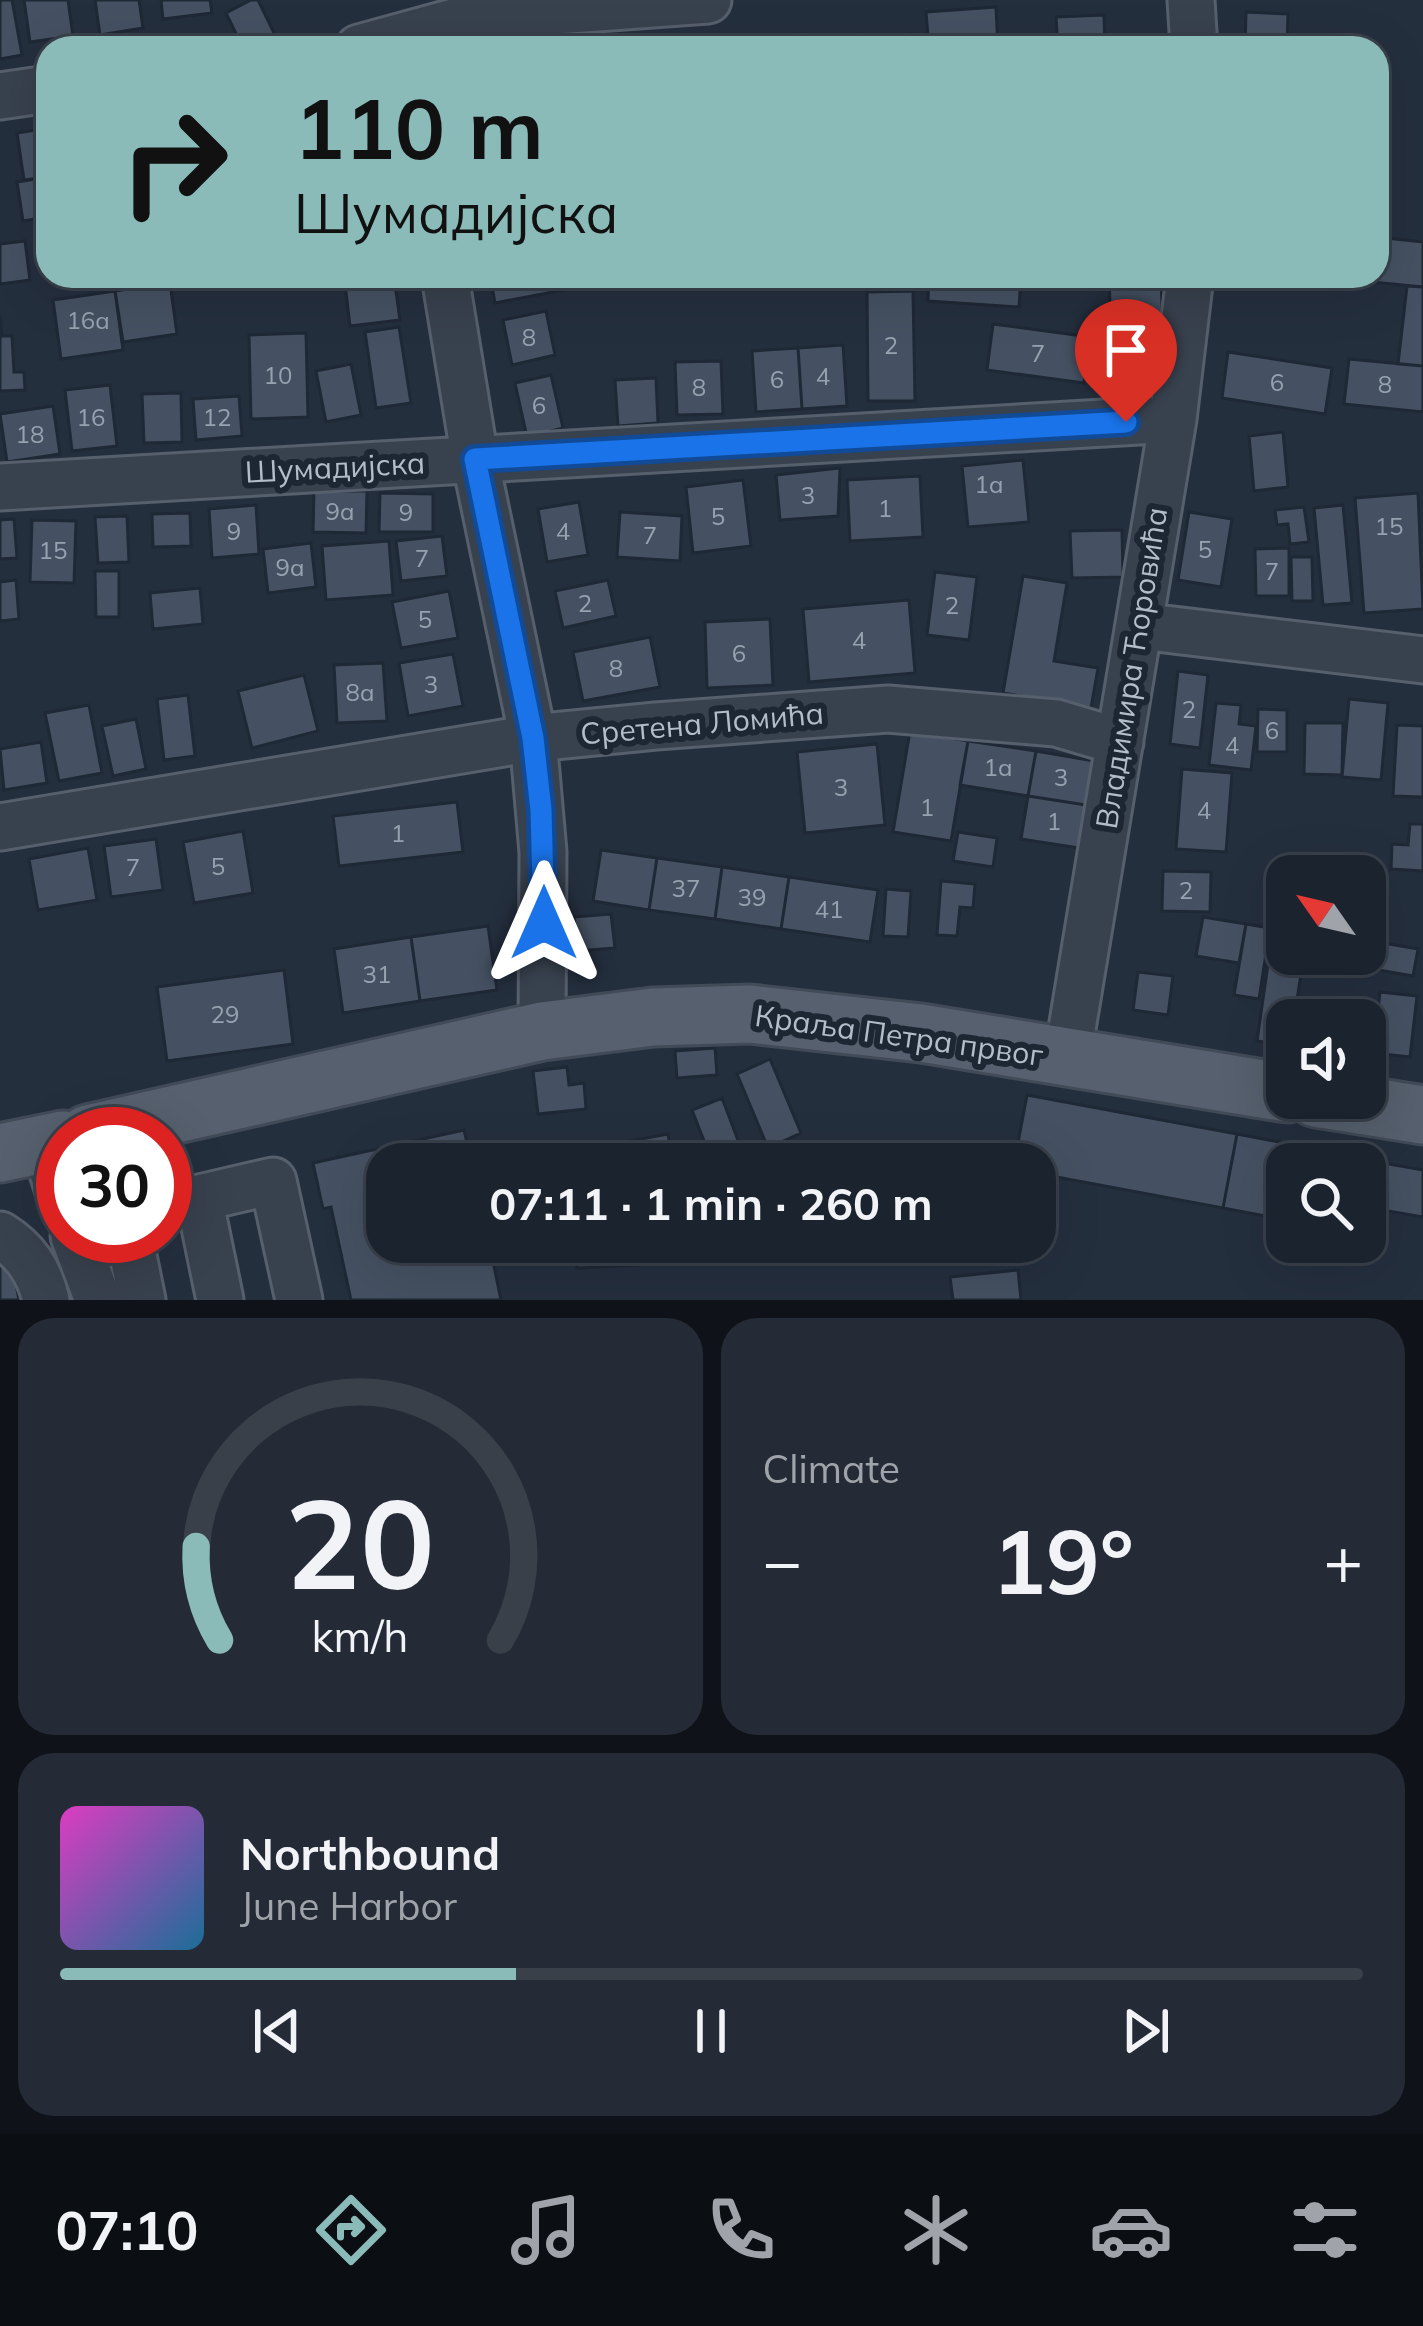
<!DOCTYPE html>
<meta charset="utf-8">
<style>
body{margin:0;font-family:Mulish,sans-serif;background:#242b36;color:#f1f3f6;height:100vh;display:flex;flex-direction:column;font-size:45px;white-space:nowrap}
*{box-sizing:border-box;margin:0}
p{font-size:39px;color:#a0a4aa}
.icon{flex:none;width:66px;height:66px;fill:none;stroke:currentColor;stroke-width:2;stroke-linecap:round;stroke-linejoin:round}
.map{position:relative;height:1300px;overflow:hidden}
.drawer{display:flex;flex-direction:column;gap:18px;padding:18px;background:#0f1319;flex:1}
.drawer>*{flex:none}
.banner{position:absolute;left:36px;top:36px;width:1353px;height:252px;border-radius:36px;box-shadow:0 12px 48px #0002,0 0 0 3px #39404a;background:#8bbbb9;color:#111;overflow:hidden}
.needle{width:78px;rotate:304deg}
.fabs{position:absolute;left:1266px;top:855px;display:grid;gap:24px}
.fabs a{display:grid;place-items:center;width:120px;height:120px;border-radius:24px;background:#1b232e;box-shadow:0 12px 48px #0002,0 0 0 3px #39404a;font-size:60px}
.speed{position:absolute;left:36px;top:1107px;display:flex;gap:24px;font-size:60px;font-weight:700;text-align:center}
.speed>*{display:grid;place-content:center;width:156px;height:156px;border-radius:50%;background:#1b232e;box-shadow:0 12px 48px #0002,0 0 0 3px #39404a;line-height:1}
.speed .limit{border:18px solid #d22;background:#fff;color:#111}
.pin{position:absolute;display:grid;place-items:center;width:102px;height:102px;color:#fff;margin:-123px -51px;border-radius:50% 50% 50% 0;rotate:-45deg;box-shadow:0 0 12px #0007}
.pin .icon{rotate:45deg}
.me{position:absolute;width:132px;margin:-66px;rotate:0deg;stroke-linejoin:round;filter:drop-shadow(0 0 9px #0008)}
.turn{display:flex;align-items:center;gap:42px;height:252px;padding:0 60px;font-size:54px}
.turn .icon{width:156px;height:156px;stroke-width:2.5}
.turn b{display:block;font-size:84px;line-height:102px}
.big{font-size:90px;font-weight:700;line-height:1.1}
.drawer .tile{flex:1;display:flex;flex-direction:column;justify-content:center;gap:18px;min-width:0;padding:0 42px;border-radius:36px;background:#242b36}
.drawer .dial{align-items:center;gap:0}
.dial svg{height:312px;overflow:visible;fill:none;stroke:#39404a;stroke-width:7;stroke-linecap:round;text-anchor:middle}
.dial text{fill:#f1f3f6;stroke:none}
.song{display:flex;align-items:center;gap:36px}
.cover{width:144px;height:144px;border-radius:18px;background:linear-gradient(135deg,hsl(310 70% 55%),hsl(200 70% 35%))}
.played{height:12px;border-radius:6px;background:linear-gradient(90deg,#8bbbb9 35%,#39404a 35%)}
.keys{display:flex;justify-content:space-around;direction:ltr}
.heat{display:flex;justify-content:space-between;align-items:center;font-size:66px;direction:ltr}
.drawer .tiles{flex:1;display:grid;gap:18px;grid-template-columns:1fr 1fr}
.tile:last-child{grid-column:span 2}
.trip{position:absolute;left:366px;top:1143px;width:690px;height:120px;border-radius:36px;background:#1b232e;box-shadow:0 12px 48px #0002,0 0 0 3px #39404a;font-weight:700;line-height:120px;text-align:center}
.tabs{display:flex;height:192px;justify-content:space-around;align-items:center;background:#0b0e12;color:#a0a4aa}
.tabs .icon{width:84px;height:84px}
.tabs .selected{color:#8bbbb9}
.tabs b{font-size:54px;color:#f1f3f6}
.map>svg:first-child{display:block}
.building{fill:#455162;stroke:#1f2835;stroke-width:3}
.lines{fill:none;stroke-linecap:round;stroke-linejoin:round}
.minor-casing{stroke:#565f6c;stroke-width:51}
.major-casing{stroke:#414a57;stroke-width:63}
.minor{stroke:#38414e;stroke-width:45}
.major{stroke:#56606e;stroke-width:57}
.route-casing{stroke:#114b97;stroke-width:30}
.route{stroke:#1a73e8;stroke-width:21}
.labels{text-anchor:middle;stroke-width:12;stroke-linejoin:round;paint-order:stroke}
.number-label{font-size:24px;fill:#98a1af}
.street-label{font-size:30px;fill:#b4bcc9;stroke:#1d2633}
</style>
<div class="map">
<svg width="1423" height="1300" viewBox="0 0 1423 1300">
<rect width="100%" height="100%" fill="#242f3e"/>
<path class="building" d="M0 0H12L22 55 0 59Z
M24 0H68L73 36 30 42Z
M95 0H139L143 28 100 35Z
M161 0H210L212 13 163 19Z
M251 0H258L278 41 263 48H243L226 13Z
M996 7 998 48H929L926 12Z
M1246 12 1288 14 1287 48H1245Z
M1104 15 1105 48H1058L1056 17Z
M800 34 801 48H759L758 37Z
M860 34 861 48H824L823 37Z
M912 34 913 48H871L870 37Z
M48 128V177L24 180 17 133Z
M48 177V217L23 221 17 182Z
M1377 237 1423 242V287L1362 281V276H1377Z
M25 241 30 280 0 284V244Z
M344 276H394L400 320 350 326Z
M490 276H582L584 286 495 303Z
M929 276H1021L1019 307 928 301Z
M1109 276H1161L1164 360 1112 362Z
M170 283 177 334 123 342 115 291Z
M1407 286 1423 287V366L1398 364Z
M115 291 123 350 61 359 53 300Z
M913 291 915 401H868L867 292Z
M546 311 555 355 512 365 503 320Z
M0 315 2 336H12L14 372H24L25 390 0 391Z
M993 324 1090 337 1084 383 987 370Z
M399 327 411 403 376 408 365 332Z
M306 333 308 417 251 419 249 335Z
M843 345 847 406 802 409 798 348Z
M798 348 802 409 756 412 752 351Z
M1228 352 1332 368 1325 414 1222 398Z
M1349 359 1423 366V412L1344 404Z
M721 361 723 414 677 415 675 362Z
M351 364 361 415 326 422 316 371Z
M551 375 563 428 527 437 515 383Z
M656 378 658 423 618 426 615 380Z
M110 385 117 446 72 451 65 390Z
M181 393 182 442 144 443 142 394Z
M239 396 242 436 196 440 193 399Z
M53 406 60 454 7 462 0 414Z
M1283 432 1288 487 1254 491 1249 436Z
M1023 460 1029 522 968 527 962 466Z
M840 468 838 516 780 520 776 475Z
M920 476 923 537 850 541 847 480Z
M743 480 751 546 693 553 686 487Z
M314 491H367L366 533 313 532Z
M380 493 433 494V532H379Z
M1418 493 1423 609 1364 613 1355 498Z
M579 502 588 555 547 562 538 509Z
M256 505 259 554 212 558 209 509Z
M1343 505 1352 603 1323 605 1314 508Z
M1304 507 1309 542 1290 544 1288 524 1277 525 1275 510Z
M620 512 682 516 680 561 617 557Z
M1189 512 1232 519 1221 587 1178 580Z
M190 513 191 546 153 547 152 514Z
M127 516 129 562 98 563 95 517Z
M14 519 17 558 0 559V520Z
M32 520 76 521 74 583 30 582Z
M1122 530 1123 577 1072 578 1070 531Z
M442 536 447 576 401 581 396 541Z
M389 541 393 595 326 600 322 546Z
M311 543 316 587 268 593 263 549Z
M1289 548V596H1256L1255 549Z
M1291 557H1312L1313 601H1292Z
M95 571H119V617H96Z
M935 572 977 577 969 640 927 635Z
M1023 576 1067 583 1054 661 1098 668 1091 708 1003 693Z
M16 580 19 619 0 621V582Z
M608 580 616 616 563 628 555 591Z
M200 588 203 624 153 629 150 593Z
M449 591 458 638 401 648 392 602Z
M909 600 915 673 809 682 803 609Z
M770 619 773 685 707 688 705 622Z
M650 637 660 687 583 701 573 652Z
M453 654 463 706 408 716 399 663Z
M383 663 387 721 337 723 334 665Z
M1178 671 1208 675 1200 748 1170 744Z
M304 675 318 731 252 748 238 691Z
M188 695 195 756 164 760 157 699Z
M1349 699 1388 703 1381 780 1342 777Z
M1216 703 1241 705 1239 724 1256 726 1251 770 1209 765Z
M89 705 102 773 59 781 45 713Z
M1258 709 1287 710V752H1257Z
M136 719 146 769 113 776 102 726Z
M1305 723H1343L1342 775 1304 774Z
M1397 725 1423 726V797L1393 796Z
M910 731 968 741 951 841 893 832Z
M968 741 1036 751 1028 796 960 785Z
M41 742 47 783 4 790 0 749Z
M877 744 885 825 805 833 797 752Z
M1036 751 1094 761 1086 805 1028 796Z
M1182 769 1232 773 1226 852 1176 849Z
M1028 796 1086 805 1079 848 1021 839Z
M457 802 463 852 339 866 333 816Z
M1410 824H1423V871L1391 869 1392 844 1408 845Z
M243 831 253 893 194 903 183 842Z
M958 832 997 838 993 867 953 861Z
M156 839 163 890 111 897 104 846Z
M88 848 97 900 38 910 29 859Z
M601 850 657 858 649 910 593 901Z
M657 858 722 867 715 919 649 910Z
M722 867 789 877 781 929 715 919Z
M1163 871 1211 872 1210 912 1162 911Z
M789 877 878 890 870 942 781 929Z
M941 881 975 884 973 908 960 907 957 936 937 935Z
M886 889 911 891 908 937 883 936Z
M611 914 615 948 577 951 574 917Z
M1203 917 1246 924 1239 963 1196 956Z
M1274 922 1287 924V954H1304L1294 1020H1287V1045L1257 1041Z
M1365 922 1375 924 1372 941 1418 949 1413 976 1350 965 1352 954H1365Z
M1246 924 1270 928 1259 999 1234 995Z
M488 926 497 990 420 1001 411 937Z
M411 937 420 1001 343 1013 334 949Z
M284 970 293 1044 167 1061 157 987Z
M1138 972 1173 976 1168 1015 1133 1010Z
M1380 992 1417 996 1410 1057 1365 1052V1020H1351V1016L1377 1019Z
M1297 1001 1327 1005 1325 1020H1294Z
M715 1048 717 1075 677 1078 675 1051Z
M770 1059 801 1133 768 1148 737 1074Z
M567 1067 569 1085 584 1083 586 1109 538 1114 533 1071Z
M1027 1095 1237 1134 1223 1208 1035 1173V1164H1014Z
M722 1098 747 1164H713L692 1110Z
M464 1130 472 1164H387V1242H489L501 1300H351L331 1207 323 1209 313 1163Z
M668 1134 673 1164H629L625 1142Z
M1237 1134 1310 1148 1307 1164H1287V1220L1223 1208Z
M1315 1149 1353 1156 1352 1164H1312Z
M1355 1158 1423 1170V1217L1365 1207V1164H1354Z
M576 1242H638L639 1265 577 1268Z
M10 1252 19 1300H0V1254Z
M1018 1270 1021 1300H953L950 1277Z"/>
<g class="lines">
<g class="minor-casing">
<path id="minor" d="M1191 0 1194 48
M359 48 472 17 708 0
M0 96 48 89
M445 276 475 459 533 738 543 852 542 1031
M0 487 1173 419
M1140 626 1423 660
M0 827 533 738 656 726 888 709 1056 723 1120 742
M1067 1059 1173 419 1190 276
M44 1144 63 1204
M199 1198 220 1300
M165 1206 273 1181 299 1300
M0 1235C26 1251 39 1271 46 1300
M74 1236 98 1300
M129 1236 142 1300"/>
</g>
<g class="major-casing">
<path id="major" d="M1316 1098 1423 1115
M88 1134 542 1031 653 1017 750 1014 921 1033 1287 1093
M0 1153 63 1140"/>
</g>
<use href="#minor" class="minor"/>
<use href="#major" class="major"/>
</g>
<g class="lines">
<g class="route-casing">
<path id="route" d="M544 923 541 810 533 738 475 459 1126 422"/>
</g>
<use href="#route" class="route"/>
</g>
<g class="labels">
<g class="number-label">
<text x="88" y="329">16a</text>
<text x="529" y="346">8</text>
<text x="891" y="354">2</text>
<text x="1038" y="362">7</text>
<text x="278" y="384">10</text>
<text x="823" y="385">4</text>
<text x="777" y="388">6</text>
<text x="1277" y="391">6</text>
<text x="1385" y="393">8</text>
<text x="699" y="396">8</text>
<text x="539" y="414">6</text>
<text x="91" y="426">16</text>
<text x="217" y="426">12</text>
<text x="30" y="443">18</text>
<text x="989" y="493">1a</text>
<text x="808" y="504">3</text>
<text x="885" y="517">1</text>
<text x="340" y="520">9a</text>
<text x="406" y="521">9</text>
<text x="718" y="525">5</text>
<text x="1389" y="535">15</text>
<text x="234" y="540">9</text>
<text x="563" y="540">4</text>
<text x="650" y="544">7</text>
<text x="1205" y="558">5</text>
<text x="53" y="559">15</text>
<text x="422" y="567">7</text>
<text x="290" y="576">9a</text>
<text x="1272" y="580">7</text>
<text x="585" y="612">2</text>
<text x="952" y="614">2</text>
<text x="425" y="628">5</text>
<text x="859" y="649">4</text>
<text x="739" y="662">6</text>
<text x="616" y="677">8</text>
<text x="431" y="693">3</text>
<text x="360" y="701">8a</text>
<text x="1189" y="718">2</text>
<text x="1272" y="739">6</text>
<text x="1232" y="754">4</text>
<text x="998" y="776">1a</text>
<text x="1061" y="786">3</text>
<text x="841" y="796">3</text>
<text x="927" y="816">1</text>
<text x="1204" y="819">4</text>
<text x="1054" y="830">1</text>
<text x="398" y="842">1</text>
<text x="218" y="875">5</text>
<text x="133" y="876">7</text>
<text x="686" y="897">37</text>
<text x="1186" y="899">2</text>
<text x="752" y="906">39</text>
<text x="829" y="918">41</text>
<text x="377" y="983">31</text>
<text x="225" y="1023">29</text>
</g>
<g class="street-label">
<text transform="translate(335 468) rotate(-3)" y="10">Шумадијска</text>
<text transform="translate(1132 668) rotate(-81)" y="10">Владимира Ћоровића</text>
<text transform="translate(702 724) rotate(-5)" y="10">Сретена Ломића</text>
<text transform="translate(899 1036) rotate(8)" y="10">Краља Петра првог</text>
</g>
</g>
</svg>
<div class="fabs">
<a><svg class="needle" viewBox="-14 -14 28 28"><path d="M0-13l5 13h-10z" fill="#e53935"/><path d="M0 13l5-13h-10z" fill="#a0a4aa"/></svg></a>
<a><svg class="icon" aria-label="sound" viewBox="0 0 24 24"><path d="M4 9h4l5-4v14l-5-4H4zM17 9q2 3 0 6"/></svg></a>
<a><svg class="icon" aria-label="search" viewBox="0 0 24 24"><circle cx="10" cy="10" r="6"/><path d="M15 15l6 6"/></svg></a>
</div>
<div class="speed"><div class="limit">30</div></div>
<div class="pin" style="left:1126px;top:422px;background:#d93025"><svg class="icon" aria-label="arrive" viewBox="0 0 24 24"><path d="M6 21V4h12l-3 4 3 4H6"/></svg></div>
<svg class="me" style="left:544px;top:923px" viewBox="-20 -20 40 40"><path d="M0-17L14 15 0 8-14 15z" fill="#1a73e8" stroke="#fff" stroke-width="4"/></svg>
<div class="trip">07:11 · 1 min · 260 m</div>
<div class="banner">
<div class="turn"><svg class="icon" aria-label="right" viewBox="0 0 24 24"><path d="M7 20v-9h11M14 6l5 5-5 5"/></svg><div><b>110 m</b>Шумадијска</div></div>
</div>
</div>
<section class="drawer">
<div class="tiles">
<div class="tile dial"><svg viewBox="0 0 100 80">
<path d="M14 69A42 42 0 1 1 86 69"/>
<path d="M14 69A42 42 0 0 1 8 45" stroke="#8bbbb9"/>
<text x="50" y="56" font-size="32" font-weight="700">20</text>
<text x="50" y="72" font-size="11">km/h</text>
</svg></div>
<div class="tile"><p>Climate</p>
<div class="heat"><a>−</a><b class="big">19°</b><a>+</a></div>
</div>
<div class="tile">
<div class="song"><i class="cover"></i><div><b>Northbound</b><p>June Harbor</p></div></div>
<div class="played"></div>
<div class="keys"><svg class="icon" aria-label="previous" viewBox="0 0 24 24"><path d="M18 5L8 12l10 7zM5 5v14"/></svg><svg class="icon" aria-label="pause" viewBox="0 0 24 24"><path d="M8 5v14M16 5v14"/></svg><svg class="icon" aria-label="next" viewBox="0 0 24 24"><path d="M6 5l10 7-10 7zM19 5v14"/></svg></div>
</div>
</div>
</section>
<nav class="tabs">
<b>07:10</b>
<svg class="icon selected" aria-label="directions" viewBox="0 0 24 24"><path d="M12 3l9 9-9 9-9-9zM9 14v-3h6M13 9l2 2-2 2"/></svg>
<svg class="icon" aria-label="music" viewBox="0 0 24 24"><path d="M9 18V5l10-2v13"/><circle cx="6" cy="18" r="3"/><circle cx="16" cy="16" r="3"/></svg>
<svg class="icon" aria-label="phone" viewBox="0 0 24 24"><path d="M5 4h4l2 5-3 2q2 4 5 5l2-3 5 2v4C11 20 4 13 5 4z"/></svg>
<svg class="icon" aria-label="climate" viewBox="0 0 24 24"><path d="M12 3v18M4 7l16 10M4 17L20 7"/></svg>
<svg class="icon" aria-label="car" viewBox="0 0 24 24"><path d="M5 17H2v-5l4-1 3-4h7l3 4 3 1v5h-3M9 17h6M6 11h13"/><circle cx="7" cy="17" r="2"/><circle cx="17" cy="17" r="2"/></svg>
<svg class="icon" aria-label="filters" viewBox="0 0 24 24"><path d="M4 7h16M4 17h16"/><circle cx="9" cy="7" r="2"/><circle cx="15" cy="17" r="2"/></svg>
</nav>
